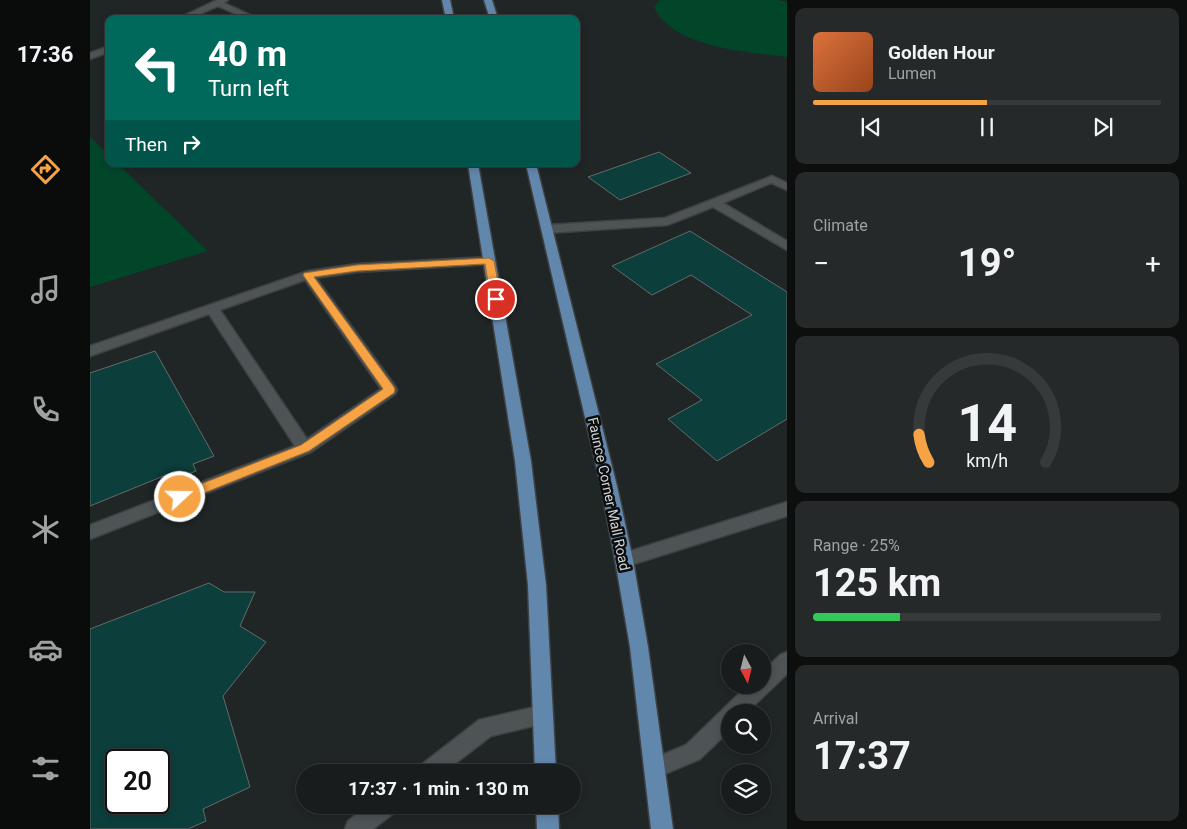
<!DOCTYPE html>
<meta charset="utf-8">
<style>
body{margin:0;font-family:Roboto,sans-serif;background:#252929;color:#f1f3f6;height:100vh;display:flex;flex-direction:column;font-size:19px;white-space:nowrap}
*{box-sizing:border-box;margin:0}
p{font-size:16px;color:#9fa1a3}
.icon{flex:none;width:28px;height:28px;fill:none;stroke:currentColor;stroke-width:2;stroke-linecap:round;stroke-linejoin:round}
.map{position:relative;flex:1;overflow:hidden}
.panel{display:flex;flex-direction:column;gap:8px;padding:8px;background:#0d0f0f;width:400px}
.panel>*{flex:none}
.hud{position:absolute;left:15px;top:15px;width:475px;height:152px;border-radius:10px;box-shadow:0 2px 8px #0003,0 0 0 1px #363a3b;background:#00695c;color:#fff;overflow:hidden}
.needle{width:32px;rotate:173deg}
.buttons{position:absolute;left:631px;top:644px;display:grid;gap:10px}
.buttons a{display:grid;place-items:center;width:50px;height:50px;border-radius:50%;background:#181c1c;box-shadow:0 2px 8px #0003,0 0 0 1px #363a3b;font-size:25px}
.speed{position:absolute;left:15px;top:749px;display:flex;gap:10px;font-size:25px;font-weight:700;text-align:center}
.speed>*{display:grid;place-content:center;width:65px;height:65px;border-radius:50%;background:#181c1c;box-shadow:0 2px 8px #0003,0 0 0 1px #363a3b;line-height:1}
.speed .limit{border:2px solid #111;border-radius:8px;background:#fff;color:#111}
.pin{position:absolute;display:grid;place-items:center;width:42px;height:42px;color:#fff;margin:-21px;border:2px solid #fff;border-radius:50%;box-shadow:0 1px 5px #0007}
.me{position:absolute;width:55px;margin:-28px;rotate:69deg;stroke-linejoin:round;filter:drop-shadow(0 0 4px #0008)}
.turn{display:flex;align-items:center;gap:18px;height:105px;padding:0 20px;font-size:22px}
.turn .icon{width:65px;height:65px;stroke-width:2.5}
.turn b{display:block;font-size:35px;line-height:42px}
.then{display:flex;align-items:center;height:48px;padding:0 20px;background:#0003;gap:10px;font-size:19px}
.big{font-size:38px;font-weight:700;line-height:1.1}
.panel .card{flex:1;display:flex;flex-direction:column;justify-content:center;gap:8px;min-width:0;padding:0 18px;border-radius:10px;background:#252929}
.panel .dial{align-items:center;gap:0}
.dial svg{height:130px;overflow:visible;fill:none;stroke:#363a3b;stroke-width:7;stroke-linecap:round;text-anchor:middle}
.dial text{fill:#f1f3f6;stroke:none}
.song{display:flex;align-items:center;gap:15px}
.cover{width:60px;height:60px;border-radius:8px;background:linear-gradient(135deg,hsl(20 70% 55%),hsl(20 70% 35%))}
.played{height:5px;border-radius:2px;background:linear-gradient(90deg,#f5a345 50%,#363a3b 50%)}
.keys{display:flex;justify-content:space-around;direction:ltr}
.heat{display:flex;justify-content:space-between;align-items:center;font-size:28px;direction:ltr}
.charge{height:8px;border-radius:4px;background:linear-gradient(90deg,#34c759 25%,#363a3b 0)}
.trip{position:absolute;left:206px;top:764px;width:285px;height:50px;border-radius:25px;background:#181c1c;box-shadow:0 2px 8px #0003,0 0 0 1px #363a3b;font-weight:700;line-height:50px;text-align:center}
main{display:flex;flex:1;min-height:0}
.menu{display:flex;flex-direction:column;width:90px;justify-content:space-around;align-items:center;background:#0a0b0b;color:#9fa1a3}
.menu .icon{width:35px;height:35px}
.menu .on{color:#f5a345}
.menu b{font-size:22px;color:#f1f3f6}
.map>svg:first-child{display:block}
.green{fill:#02462a}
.building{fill:#0c3e3b;stroke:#646b6a;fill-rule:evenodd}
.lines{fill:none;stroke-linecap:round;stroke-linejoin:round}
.minor-casing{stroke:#3e4142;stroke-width:3}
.major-casing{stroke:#3e4142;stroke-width:3}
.minor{fill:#4e5355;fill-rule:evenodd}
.major{fill:#6287ac;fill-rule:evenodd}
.route{fill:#f5a345;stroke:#9f6a2d}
.labels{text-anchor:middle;stroke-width:5;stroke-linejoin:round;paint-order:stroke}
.street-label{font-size:14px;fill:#d1d4d5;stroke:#0b0d0e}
</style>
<main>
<nav class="menu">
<b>17:36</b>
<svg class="icon on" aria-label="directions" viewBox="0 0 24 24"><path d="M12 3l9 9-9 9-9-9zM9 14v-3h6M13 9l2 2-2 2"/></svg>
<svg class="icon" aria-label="music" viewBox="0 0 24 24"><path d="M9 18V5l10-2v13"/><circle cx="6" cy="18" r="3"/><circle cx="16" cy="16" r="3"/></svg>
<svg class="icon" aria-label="phone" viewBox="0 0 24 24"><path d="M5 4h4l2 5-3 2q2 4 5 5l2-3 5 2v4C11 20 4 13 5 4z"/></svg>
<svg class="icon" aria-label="climate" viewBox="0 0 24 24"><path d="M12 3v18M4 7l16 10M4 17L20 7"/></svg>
<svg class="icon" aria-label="car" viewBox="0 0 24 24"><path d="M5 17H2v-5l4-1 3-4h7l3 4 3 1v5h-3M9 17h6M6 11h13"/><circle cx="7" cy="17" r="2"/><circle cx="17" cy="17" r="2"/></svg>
<svg class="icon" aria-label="filters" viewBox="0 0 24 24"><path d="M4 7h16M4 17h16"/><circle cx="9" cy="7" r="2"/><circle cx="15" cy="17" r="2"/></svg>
</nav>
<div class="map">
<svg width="697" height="829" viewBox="0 0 697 829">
<rect width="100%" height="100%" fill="#202526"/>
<path class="green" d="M570 0H688L697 2V57C658 52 582 48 564 7Z
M0 137 19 155V164H28L118 251 0 287Z"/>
<path class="building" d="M569 152 601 173 530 200 498 177Z
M600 231 697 292V419L627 461 578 419 612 400 566 364 662 315 601 275 562 295 522 266Z
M65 351 124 456 103 464 106 471 81 481 76 475 0 506V373Z
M119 583 134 592H165L150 626 176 642 133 696 160 787 113 809 116 821 98 829H0V629ZM26 760H69V802H26Z"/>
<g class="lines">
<g class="minor-casing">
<path id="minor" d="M127 0H138L134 3 169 19H157L128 6 99 19H87Z
M19 46V52L0 59V53Z
M682 176 697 183V190L681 183 633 203 697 241V250L623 207 577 225 457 233 451 229 457 225 575 218Z
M399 257 405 261 403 264 267 272 226 278 305 386 307 390 305 394 221 452 0 539V525L205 446 119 314 0 356V346L218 271 267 264ZM215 280 291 389 217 439 130 310Z
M697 502V516L534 567 528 565 525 560 528 555 534 553Z
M697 652V674L657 712H640V730L610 759 565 778 558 775 555 768 558 761 596 745 658 685H672V672L690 655Z
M453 705 460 708 463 715 460 722 401 736 354 772H328L331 765 389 720Z
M279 805H307L304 813 283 829H255L258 821Z"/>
</g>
<g class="major-casing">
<path id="major" d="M352 0H360L364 19H356Z
M394 0H402L408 19H400Z
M378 164H388L441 461 456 585 466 772H445L438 585 425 461Z
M436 164H446L527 486 543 560 558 647 583 829H561L540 647 525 560 511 486Z
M446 805H468L469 829H447Z"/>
</g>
<use href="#minor" class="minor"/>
<use href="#major" class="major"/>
</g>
<path class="route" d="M399 258 404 261 411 299 406 302 401 299 395 264 267 271 224 277 304 387 305 390 304 393 219 451 94 501H85L84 497 85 494 211 445 293 389 213 275 214 273 267 265Z"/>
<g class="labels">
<g class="street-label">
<text transform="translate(519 494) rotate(78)" y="5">Faunce Corner Mall Road</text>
</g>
</g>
</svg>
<div class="buttons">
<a><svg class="needle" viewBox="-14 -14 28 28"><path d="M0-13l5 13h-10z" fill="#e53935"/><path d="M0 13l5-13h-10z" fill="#9fa1a3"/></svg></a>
<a><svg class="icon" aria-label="search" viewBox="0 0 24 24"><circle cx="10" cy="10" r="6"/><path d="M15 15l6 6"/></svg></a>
<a><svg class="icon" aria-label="layers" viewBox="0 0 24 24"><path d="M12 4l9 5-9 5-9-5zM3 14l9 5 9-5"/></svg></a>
</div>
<div class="speed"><div class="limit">20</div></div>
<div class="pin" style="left:406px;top:299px;background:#d93025"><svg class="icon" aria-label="arrive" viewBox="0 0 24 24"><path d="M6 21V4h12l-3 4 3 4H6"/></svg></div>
<svg class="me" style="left:90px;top:497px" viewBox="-20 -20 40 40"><circle r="17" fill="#f5a345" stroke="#fff" stroke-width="3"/><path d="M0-11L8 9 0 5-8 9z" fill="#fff"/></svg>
<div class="trip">17:37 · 1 min · 130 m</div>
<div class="hud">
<div class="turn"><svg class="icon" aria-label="left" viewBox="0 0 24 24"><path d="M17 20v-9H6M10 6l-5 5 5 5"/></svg><div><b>40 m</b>Turn left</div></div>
<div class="then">Then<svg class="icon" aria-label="right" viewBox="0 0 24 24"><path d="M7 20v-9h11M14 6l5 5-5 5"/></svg></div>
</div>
</div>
<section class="panel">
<div class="card">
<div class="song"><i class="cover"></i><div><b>Golden Hour</b><p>Lumen</p></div></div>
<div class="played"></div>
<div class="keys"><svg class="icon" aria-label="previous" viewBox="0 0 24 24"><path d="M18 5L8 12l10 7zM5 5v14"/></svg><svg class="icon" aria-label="pause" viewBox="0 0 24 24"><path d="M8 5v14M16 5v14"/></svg><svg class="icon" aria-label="next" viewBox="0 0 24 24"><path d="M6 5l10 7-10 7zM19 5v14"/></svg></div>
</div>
<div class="card"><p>Climate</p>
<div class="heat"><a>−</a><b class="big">19°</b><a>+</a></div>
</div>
<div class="card dial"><svg viewBox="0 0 100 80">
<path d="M14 69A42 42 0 1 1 86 69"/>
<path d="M14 69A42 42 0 0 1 8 52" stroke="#f5a345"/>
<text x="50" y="56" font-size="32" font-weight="700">14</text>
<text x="50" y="72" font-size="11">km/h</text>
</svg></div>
<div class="card"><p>Range · 25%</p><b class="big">125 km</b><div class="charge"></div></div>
<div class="card"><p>Arrival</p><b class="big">17:37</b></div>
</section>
</main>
